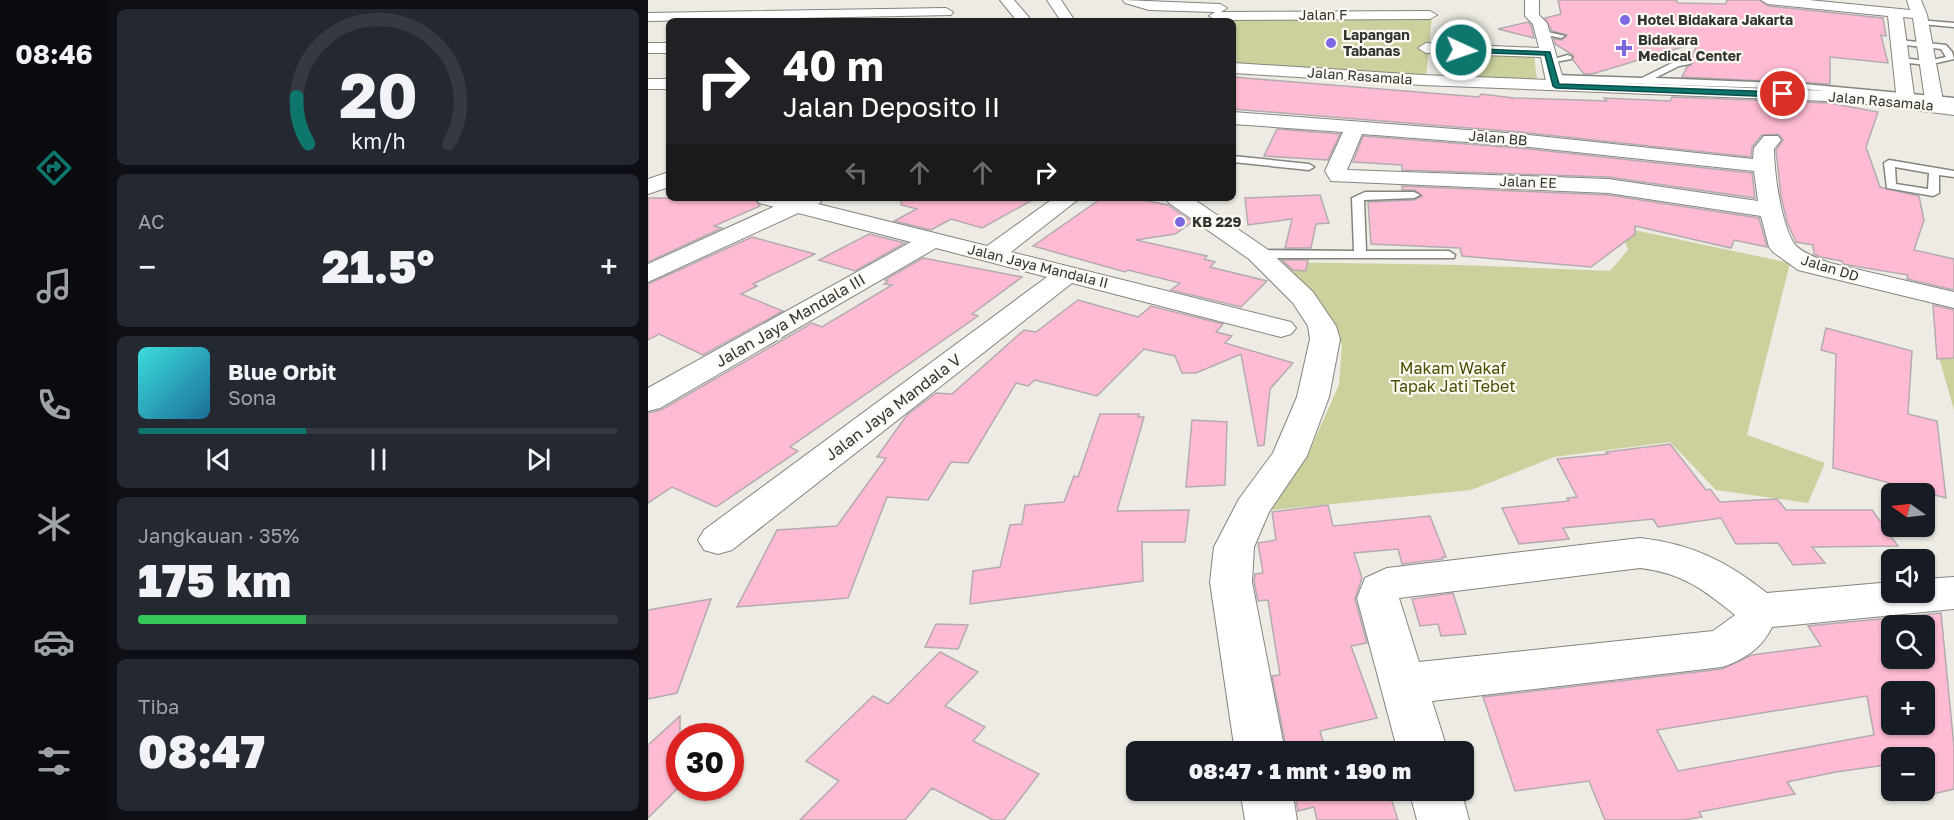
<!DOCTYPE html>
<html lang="id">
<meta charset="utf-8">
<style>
body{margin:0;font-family:"Golos Text",sans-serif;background:#242831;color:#f1f3f6;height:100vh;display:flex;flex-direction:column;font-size:22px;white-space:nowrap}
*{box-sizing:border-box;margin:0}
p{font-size:20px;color:#9ea1a6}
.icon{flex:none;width:33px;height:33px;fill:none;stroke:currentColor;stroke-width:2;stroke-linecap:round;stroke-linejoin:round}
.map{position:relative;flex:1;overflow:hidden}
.details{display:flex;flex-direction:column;gap:9px;padding:9px;background:#0d0f14;width:540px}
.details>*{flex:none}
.hud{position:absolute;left:18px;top:18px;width:570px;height:183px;border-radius:9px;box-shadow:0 2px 4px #0004;background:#202124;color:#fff;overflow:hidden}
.needle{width:39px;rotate:284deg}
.tools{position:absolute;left:1233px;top:483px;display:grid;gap:12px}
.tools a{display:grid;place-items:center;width:54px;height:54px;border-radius:9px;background:#171b24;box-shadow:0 2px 4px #0004;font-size:30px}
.speed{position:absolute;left:18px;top:723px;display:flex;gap:12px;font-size:30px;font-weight:700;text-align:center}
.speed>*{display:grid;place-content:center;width:78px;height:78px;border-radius:50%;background:#171b24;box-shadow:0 2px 4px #0004;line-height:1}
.speed .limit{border:9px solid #d22;background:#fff;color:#111}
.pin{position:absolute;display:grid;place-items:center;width:51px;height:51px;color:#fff;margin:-26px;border:3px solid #fff;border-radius:50%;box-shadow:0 2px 6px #0007}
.me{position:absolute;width:66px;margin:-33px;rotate:93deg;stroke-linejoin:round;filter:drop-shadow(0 0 4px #0008)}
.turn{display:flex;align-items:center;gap:21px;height:126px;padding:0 18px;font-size:27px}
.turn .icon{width:78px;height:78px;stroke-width:2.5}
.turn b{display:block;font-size:42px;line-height:51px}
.lanes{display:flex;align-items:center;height:57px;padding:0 18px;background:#0003;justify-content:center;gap:30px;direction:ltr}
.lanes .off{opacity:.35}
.big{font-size:45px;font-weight:800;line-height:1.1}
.details .card{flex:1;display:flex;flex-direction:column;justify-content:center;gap:9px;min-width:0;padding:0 21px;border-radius:9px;background:#242831}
.details .dial{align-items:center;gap:0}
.dial svg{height:156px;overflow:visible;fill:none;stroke:#363941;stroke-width:7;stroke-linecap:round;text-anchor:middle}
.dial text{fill:#f1f3f6;stroke:none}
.song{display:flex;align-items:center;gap:18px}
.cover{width:72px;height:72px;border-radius:9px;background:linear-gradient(135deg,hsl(180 70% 55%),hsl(200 70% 35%))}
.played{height:6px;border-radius:3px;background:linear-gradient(90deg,#0f766e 35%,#363941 35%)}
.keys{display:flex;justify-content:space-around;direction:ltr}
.heat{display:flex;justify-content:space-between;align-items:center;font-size:33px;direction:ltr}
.charge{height:9px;border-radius:4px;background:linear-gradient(90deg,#34c759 35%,#363941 0)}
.trip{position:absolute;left:478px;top:741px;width:348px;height:60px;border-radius:9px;background:#171b24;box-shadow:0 2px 4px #0004;font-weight:800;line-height:60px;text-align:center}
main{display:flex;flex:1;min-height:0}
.tab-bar{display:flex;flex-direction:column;width:108px;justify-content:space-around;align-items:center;background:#090b0e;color:#9ea1a6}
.tab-bar .icon{width:42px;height:42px}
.tab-bar .current{color:#0f766e}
.tab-bar b{font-size:27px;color:#f1f3f6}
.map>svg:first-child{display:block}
.green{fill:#ccd09d}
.building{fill:#febbd3;stroke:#b4abae;stroke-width:1.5;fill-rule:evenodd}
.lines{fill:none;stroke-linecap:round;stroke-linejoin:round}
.lane-casing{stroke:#86847d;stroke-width:3}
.street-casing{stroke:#86847d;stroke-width:2}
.secondary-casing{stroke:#86847d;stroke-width:2}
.lane{fill:#fff;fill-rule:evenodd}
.street{fill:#fff;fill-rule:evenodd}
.secondary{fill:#fff;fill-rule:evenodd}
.route{fill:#0f766e;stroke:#0a4d48;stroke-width:1.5}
.poi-dot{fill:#7e67e2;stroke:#fbf9f1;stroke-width:2}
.labels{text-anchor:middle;stroke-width:4.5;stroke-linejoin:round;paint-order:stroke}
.far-street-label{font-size:14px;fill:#333330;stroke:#fbf9f1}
.far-poi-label{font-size:14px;font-weight:bold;fill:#333330;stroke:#fbf9f1;text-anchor:start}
.street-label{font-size:16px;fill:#333330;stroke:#fbf9f1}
.park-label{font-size:16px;fill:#4b4d00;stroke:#fbf9f1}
</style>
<main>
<nav class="tab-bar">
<b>08:46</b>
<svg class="icon current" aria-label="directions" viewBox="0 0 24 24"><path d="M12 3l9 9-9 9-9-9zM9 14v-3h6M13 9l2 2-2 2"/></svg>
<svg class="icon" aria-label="music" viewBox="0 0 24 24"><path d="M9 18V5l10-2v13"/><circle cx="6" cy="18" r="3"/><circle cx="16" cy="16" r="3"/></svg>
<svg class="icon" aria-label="phone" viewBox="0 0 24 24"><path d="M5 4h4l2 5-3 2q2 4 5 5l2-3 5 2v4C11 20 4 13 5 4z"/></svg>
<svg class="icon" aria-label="climate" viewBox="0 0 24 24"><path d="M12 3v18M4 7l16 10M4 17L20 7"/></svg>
<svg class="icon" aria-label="car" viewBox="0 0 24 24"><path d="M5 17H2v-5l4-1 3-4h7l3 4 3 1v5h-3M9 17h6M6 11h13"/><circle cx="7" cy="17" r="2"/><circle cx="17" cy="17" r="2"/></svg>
<svg class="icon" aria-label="filters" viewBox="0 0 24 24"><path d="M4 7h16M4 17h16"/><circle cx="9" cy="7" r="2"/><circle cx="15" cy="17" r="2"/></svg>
</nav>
<section class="details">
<div class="card dial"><svg viewBox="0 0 100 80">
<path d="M14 69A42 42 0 1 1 86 69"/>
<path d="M14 69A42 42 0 0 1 8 45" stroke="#0f766e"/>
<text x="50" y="56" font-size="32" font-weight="700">20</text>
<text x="50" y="72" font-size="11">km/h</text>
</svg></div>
<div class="card"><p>AC</p>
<div class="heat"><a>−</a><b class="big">21.5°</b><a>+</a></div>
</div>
<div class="card">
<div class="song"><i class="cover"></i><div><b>Blue Orbit</b><p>Sona</p></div></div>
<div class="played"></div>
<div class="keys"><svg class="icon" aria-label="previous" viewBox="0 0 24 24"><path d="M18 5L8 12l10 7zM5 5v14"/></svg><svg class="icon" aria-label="pause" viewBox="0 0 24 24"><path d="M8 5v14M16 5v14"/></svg><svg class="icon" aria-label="next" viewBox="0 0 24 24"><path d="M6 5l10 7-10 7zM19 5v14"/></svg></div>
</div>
<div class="card"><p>Jangkauan · 35%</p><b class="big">175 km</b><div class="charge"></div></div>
<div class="card"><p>Tiba</p><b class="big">08:47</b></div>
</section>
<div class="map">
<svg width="1306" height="820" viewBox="0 0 1306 820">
<rect width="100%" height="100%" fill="#edebe3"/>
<path class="green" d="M784 16 778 78 585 65V21H576L580 17Z
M802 50 886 54 889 81 798 76Z
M972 227 1142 263 1099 435 1177 463 1160 503 1068 490 1022 442 906 457 823 490 614 511 662 450 691 385 694 345 678 314 630 262 813 265 962 271 980 250Z
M1290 354 1306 357V410Z"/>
<path class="building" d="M910 0H1028L1030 3 1078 4 1079 0H1111L1120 6 1235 18 1238 36 1233 35 1240 63 1182 57V84L1034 77 1039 67 1045 63 1042 59 1051 42 944 74H936L925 60V55L907 44 906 39 914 40 919 35 904 31 897 18 913 14Z
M880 22 883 25 886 38 850 29Z
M585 77 831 97 833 94 866 98 959 101 956 98 1022 101 1024 97 1182 103 1230 112 1218 147 1232 187 1271 196 1276 220 1266 250 1306 259V290L1259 279 1260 275 1206 266 1195 264 1194 261 1172 257 1166 254 1165 245 1148 242 1139 222 1133 196 1128 150 1135 140 1130 134 1114 135 1104 147 1103 157 871 132 585 109Z
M629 129 692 134 680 160 616 156Z
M715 136 871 148 1104 173 1107 198 960 177 754 170V165L705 162Z
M754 186 960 195 1111 218 1119 247 1086 240 1083 248 987 226V234L943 267 814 256 812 248 723 244 720 202 766 200 774 196 767 190H754Z
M672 195 681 223 668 224 663 248H637L644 219 600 225 597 198Z
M0 198H106L112 206 66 226 74 228 0 262Z
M254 198H388L334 228 303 219 283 230 246 221 269 209 253 205Z
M454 198H484L520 205 544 222 527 234 488 240 559 256 556 259 567 262 562 267 619 281 593 307 523 290 532 283 480 270 477 272 385 246Z
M221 234 257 243 207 271 171 260Z
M104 237 167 254 105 284 109 286 93 294 135 311 55 355 11 334 0 340V284Z
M275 258 374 277 324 314 330 316 142 447 150 451 68 507 24 487 0 503V413L13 410 164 323 174 327 244 285 236 284 240 281 237 280Z
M634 260H660L658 271 645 270Z
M430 300 490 317 503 306 575 324 568 332 584 336 577 343 645 363 622 389 616 445 610 446 593 354 548 373H534L527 356 496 349 449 396 387 380 380 386 368 383 320 463 303 462 280 500 239 497 200 598 89 607 129 530 189 526 238 458 229 457 259 415 288 393 304 394 376 330 388 332Z
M1285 305 1306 310V358L1289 359Z
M1178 328 1264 351 1260 414 1289 421 1298 498 1185 468 1188 354 1173 350Z
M452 414H491L490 417H496L469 511 541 510 537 542H494L495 581 322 604 325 571 352 567 362 525 374 524 377 505 416 502 426 476 430 477Z
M544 420 579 422 577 485 538 487Z
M1022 444 1058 490 1062 489 1072 502 1129 499 1138 510H1224L1250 546 1164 547 1177 563 1145 565 1130 543 1088 544 1073 518 1010 527 1005 519 915 528 921 539 871 544 854 508 921 501 919 498 929 497 909 459 960 454 958 452Z
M680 505 685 526 782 516 798 557H794L795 559 754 564 750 549 706 553 714 578 707 599 719 643 703 646 729 718 672 731 678 752H639L624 676 632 675 620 600 610 601 606 581 607 574 615 573 610 543 628 540 624 512Z
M805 593 818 634 793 636 790 624 772 626 764 599Z
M63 599 29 693 0 699V610Z
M1293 613 1306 747V789L1273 797 1269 790H1276V758H1244V764L1188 772 1139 782 1147 794 1051 812 1054 817 1035 820H957L941 781 867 791 835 697 1074 669 1104 655 1173 646 1160 626ZM1244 626H1276V658H1244ZM1244 692H1276V724H1244ZM1219 696 1226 735 1030 771 1009 730Z
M288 624 320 625 310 649 277 647Z
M292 652 330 672 297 706 337 727 325 741 391 774 356 820H345L284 788 257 820H152L191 781 158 761 225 696 240 704Z
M32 716V786L0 818V745Z
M646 790H725L727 798 742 795 750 820H669L666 807 650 811Z"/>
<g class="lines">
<g class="lane-casing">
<path id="lane" d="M1270 20 1306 23V27L1273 24Z
M891 30 917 36 913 38 894 34Z
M1251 40 1298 45 1304 52 1306 59 1280 65 1250 62V58H1253L1280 61 1298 57 1293 49 1248 44V40Z
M920 55 924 57 923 59 902 63 898 61Z
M1039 60 1043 62 1042 64 1031 66 1007 78 1156 84 1306 98V104L1156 89 906 81 902 78 906 75 994 78 1026 62Z
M585 156 661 164 666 167 661 170 585 162Z
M1241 160 1306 171V177L1291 175V193L1285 196 1239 188 1236 163ZM1247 167 1281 173 1280 189 1248 184Z
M717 192H766L772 195 766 198 716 200 718 251H801L807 255 806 258H610L604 254 610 250 706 251 704 198Z"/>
</g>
<g class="street-casing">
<path id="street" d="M352 0H366L384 21H369Z
M399 0H413L427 21H413Z
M475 0 572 4 579 8 573 12 782 11 789 15 782 19 568 20 561 16 567 12 501 10 477 3Z
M877 0H891V15L899 23 917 86 914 90H902L899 86 893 57 778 53 770 48 778 43 891 48 885 24 877 16Z
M1113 0H1161L1262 10 1259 0H1273L1279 15 1296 106 1293 110H1281L1278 106 1265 18 1255 17 1267 102 1264 106H1252L1249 102 1240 16 1120 4Z
M298 8 305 12 303 15 0 21V13Z
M0 79H21V89H0Z
M585 112 871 134 1105 159 1106 148 1116 136H1130L1133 140 1126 149C1126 172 1133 222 1145 242 1151 252 1171 259 1182 263L1306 292V308L1150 270 1125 252 1121 247 1113 216 960 193 683 181 677 171 695 132 585 124ZM714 134 871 146 1106 171 1110 201 960 179 699 170Z
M21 172V187L0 194V179Z
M108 198H146L339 246 406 198H432L363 252 643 322 648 328 643 334 633 337 424 283 84 550 70 554 56 550 50 540 56 530 399 277 288 248 12 408 0 411V388L263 242 111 203Z
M518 198H544L619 249 665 292 688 326 692 339 681 397 659 456 621 512 606 547 604 582 637 752H587L562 582 566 547 591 499 625 453 649 397 662 339 660 326 645 303 601 259 521 203Z
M992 538C1044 544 1078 561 1119 593L1244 582V592H1276V579L1306 577V609L1124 627C1114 648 1096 660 1074 667L784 701 800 752H750L709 598 717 578 739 568ZM992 568C1034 573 1055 589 1087 615L1065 631 771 662 751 598Z
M592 790H644L649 820H597Z
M761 790H813L821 820H769Z"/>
</g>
<g class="secondary-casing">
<path id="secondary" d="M0 43H21V53H0Z
M585 63 774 75 1203 92 1306 103V115L1203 102 774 85 585 73Z
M145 198H175L172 203 0 282V264Z"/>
</g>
<use href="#lane" class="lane"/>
<use href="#street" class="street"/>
<use href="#secondary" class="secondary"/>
</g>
<path class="route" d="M811 48 902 52 911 84 1135 92 1138 94 1135 97 908 88 905 86 897 55 813 52Z"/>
<g class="poi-dot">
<circle cx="977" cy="20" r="6"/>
<circle cx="683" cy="43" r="6"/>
<path d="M973 39h6v6h6v6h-6v6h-6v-6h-6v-6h6z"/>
<circle cx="532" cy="222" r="6"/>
</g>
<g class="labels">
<g class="far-street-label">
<text x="675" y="20">Jalan F</text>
<text transform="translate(712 76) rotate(4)" y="5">Jalan Rasamala</text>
<text transform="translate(1233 101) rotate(5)" y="5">Jalan Rasamala</text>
<text transform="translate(850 138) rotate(5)" y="5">Jalan BB</text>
<text transform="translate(880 182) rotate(2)" y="5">Jalan EE</text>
<text transform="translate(390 266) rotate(14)" y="5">Jalan Jaya Mandala II</text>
<text transform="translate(1182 268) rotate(17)" y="5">Jalan DD</text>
</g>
<g class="far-poi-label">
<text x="989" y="25">Hotel Bidakara Jakarta</text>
<text x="695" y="40">Lapangan<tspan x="695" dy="16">Tabanas</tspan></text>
<text x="990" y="45">Bidakara<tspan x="990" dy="16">Medical Center</tspan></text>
<text x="544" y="227">KB 229</text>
</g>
<g class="street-label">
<text transform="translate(142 320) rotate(-30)" y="6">Jalan Jaya Mandala III</text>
<text transform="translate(245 407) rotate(-37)" y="6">Jalan Jaya Mandala V</text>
</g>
<g class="park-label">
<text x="805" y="374">Makam Wakaf<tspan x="805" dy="18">Tapak Jati Tebet</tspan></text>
</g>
</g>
</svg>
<div class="tools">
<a><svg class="needle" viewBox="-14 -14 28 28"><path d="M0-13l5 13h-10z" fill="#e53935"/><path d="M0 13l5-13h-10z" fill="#9ea1a6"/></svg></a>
<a><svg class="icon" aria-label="sound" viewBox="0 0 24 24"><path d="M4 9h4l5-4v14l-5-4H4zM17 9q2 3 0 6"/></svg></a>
<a><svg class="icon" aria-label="search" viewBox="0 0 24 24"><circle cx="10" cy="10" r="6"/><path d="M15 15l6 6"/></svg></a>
<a>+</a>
<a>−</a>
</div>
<div class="speed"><div class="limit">30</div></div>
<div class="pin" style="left:1135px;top:94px;background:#d93025"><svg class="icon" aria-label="arrive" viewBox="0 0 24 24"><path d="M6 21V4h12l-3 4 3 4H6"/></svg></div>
<svg class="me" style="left:813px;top:50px" viewBox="-20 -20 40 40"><circle r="17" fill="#0f766e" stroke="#fff" stroke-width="3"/><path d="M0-11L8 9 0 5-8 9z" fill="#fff"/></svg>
<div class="trip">08:47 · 1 mnt · 190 m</div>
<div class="hud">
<div class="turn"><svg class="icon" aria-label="right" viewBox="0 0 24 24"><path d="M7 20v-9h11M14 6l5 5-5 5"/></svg><div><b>40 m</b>Jalan Deposito II</div></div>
<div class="lanes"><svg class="icon off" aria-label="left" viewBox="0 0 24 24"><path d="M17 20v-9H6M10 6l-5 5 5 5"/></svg><svg class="icon off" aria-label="ahead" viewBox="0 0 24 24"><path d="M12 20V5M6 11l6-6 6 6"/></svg><svg class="icon off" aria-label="ahead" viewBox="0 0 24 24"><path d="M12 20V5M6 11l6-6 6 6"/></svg><svg class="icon" aria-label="right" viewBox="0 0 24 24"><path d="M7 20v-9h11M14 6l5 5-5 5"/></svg></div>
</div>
</div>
</main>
